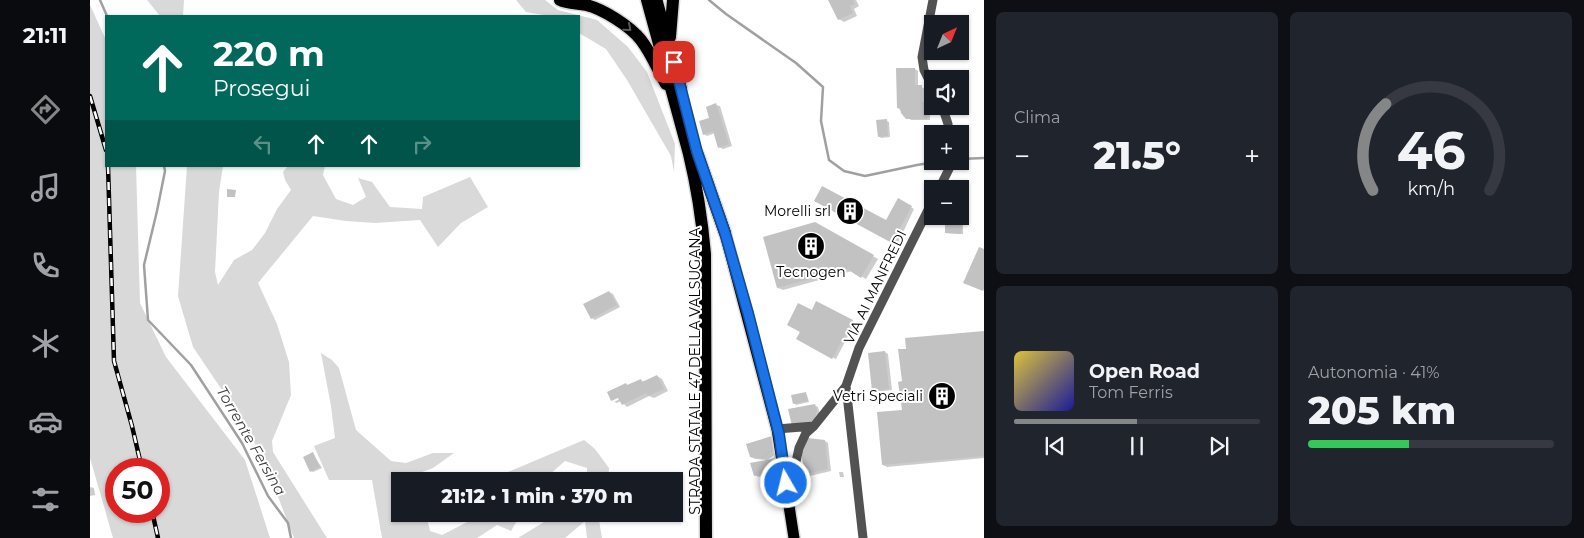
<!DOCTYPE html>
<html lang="it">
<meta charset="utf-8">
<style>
body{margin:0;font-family:Montserrat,sans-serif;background:#20242c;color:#f1f3f6;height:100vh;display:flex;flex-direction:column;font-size:19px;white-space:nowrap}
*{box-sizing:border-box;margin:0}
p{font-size:16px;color:#9ea1a6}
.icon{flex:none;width:28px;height:28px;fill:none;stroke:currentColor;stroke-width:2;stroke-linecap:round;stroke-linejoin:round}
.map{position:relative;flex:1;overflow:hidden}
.drawer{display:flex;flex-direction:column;gap:12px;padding:12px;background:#0d0f14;width:600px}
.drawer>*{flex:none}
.banner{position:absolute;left:15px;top:15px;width:475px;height:152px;border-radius:0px;box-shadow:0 1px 4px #0004;background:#00695c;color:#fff;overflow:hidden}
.needle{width:32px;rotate:43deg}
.controls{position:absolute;left:834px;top:15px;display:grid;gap:10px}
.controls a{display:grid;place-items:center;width:45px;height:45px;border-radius:0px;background:#171b24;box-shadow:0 1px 4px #0004;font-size:25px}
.speed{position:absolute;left:15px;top:458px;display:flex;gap:10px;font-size:25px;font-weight:700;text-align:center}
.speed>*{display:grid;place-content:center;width:65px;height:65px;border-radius:50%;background:#171b24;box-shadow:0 1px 4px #0004;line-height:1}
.speed .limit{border:8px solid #d22;background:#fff;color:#111}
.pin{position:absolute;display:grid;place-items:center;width:42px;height:42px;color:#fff;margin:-21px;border-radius:10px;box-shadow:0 2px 8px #0006}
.me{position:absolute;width:55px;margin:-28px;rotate:352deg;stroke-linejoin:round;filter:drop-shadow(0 0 4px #0008)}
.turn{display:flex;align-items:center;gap:18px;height:105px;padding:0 25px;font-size:22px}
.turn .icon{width:65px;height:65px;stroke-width:2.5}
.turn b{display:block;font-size:35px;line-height:42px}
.lanes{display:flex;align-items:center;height:48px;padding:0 25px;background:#0003;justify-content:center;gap:25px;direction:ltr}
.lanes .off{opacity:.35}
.big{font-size:38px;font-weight:800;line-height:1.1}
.drawer .widget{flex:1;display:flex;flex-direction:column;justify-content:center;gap:8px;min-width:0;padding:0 18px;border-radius:8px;background:#20242c}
.drawer .dial{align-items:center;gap:0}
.dial svg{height:130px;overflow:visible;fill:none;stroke:#363941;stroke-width:7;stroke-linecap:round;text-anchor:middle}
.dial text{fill:#f1f3f6;stroke:none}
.song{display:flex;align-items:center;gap:15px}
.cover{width:60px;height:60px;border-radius:8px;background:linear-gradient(135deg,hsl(50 70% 55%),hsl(240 70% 35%))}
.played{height:5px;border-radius:2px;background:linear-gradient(90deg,#858687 50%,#363941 50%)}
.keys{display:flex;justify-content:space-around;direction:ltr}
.heat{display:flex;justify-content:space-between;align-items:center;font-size:28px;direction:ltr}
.charge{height:8px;border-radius:4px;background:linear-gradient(90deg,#34c759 41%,#363941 0)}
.drawer .tiles{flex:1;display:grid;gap:12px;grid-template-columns:repeat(2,1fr)}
.trip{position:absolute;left:301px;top:472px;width:292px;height:50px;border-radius:0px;background:#171b24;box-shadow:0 1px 4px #0004;font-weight:800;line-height:50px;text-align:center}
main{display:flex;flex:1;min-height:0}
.tab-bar{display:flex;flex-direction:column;width:90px;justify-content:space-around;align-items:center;background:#090b0e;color:#9ea1a6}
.tab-bar .icon{width:35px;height:35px}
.tab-bar .on{color:#858687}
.tab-bar b{font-size:22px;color:#f1f3f6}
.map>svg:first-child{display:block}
.green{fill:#d9d9d9;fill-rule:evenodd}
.shadow{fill:#0003}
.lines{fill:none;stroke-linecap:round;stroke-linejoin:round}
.stream{stroke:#a0a0a0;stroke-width:2.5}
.building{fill:#c2c2c2}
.major-casing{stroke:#dbdbdb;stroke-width:14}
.highway-casing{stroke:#dbdbdb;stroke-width:15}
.minor{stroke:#525252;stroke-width:9}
.major{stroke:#000;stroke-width:11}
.highway{stroke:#000;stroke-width:12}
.rail-casing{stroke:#000;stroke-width:4.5}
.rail{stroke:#fff;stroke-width:2.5;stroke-dasharray:8;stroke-linecap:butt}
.oneway{stroke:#595959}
.route-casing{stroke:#114b97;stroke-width:12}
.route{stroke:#1a73e8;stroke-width:9}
.labels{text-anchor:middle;stroke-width:4;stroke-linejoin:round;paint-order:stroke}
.poi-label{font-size:14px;fill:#000;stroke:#fff;text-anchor:end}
.street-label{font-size:14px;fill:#000;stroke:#fff}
.water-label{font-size:15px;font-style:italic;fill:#414141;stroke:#fff}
</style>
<main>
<nav class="tab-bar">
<b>21:11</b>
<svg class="icon on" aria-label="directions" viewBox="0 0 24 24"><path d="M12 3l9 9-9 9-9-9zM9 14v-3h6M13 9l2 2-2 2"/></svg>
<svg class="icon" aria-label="music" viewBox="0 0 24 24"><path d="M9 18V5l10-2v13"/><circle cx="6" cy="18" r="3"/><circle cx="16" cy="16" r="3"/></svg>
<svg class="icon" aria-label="phone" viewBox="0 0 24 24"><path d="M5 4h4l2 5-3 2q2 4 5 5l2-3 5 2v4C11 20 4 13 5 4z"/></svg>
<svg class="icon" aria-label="climate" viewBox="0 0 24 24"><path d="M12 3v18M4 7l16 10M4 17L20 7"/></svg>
<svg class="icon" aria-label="car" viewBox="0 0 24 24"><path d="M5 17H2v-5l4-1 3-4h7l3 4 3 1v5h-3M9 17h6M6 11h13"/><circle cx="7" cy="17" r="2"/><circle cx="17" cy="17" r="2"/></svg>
<svg class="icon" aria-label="filters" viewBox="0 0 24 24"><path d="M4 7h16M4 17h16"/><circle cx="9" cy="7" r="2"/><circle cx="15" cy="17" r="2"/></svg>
</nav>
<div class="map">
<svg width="894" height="538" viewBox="0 0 894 538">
<rect width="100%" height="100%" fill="#fff"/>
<path class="green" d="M57 0H94L93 16H70Z
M426 0H455L468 10 507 20 538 47 557 72 585 144 584 172 581 156 537 80 516 49 489 33V16H460L436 12Z
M0 5 16 40V166H46L50 303 76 357 155 460 180 538H23L0 458ZM26 469H69V511H26Z
M97 166H133L129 192 125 272 128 285 144 260 162 250 175 233 187 209 201 190 195 180 193 172 198 166H235L233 175 246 199 263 205 276 197 268 178 282 182 300 207 332 209 333 197 380 177 398 207 371 223 348 247 330 220 285 223 256 221 223 216 168 283 187 324 199 362 201 395 182 441 183 452 237 538H204L183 484 159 430 103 347 88 296Z
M231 353 242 360 249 368 266 430 301 461 316 463 343 453H364L343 468 324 475 328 481H310V514H336L340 531 352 535 393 514H431L421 531 407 525 387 538H292L282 480H239L224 446 245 438 241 406Z
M494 440 505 449 519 468 518 481H497V468L475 461 459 475V481H407L406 477Z
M467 514H508L512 538H497L495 521 475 538H428Z"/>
<path class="shadow" d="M740 0H766L769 6 764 9 767 16 754 22 749 19Z
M825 69 828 71V87L835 88V104L840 105V120H821L808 108Z
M626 105 630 106 642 146 633 149 629 147 625 133 617 136 614 134Z
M797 121 799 122 800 137 791 138 789 136Z
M726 200 796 222 808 200 824 209 807 245Z
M871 220 873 221V234L856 233Z
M725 223 788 259 776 279 762 271 693 290 688 288Z
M519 292 523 294 530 307 505 320 502 318Z
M727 302 765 323 746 359 707 339Z
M894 332V458L797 467 793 465 814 411 813 382 818 350Z
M795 352 798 354 802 390 786 392 783 390Z
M567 376 572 379 578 391 564 398 559 396 537 407 531 401 527 403 524 402 535 396 533 394 524 399V401L519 393 536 384 539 386 550 380 555 382Z
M715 394 717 395 719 402 706 405 704 403Z
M724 405 728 407 730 414 728 421 703 426Z
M682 437 686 439 687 453 677 460 665 459 661 457 658 445Z
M735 441 738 443 741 471 720 476 717 474Z
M223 454 232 468 223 472 221 471Z
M685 459 691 471 668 477 665 475Z
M749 472H753L754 477H750Z
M714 476 716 477 712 488 704 485Z
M0 487 4 488 5 495 0 496Z"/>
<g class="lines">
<path class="stream" d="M10 0 17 16
M619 0 636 14 706 63 733 87 731 121 739 160 754 171 775 176 827 165 851 161
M870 159 894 158
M74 166 75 171 67 211 54 265 58 320 101 365 152 443 178 496 198 523 201 538"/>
</g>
<path class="building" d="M738 0H763L765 4 760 6 763 13 748 20Z
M806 68H825V85H832V102H837V119H816L811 113 810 108H807Z
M626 103 639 144 628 148 623 131 613 135 609 121 619 118 616 107Z
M797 119 798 136 788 137 786 120Z
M732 186 796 220 808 198 822 206 802 243 724 201Z
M137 189 146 190 145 197H137Z
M855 218 872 219 871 234 855 233Z
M725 222 784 255 771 278 757 269 687 288 673 237Z
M889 247 894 249V289L893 291 873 283Z
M519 291 527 305 501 319 493 304Z
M726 301 763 320 742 359 706 339 710 332 697 325 708 303 722 310Z
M894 331V456L792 465 787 412 812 410 808 382 812 381 808 349H816L815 338Z
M795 351 799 389 782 391 778 353Z
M567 375 574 389 558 396 556 393 532 405 528 398 521 401 517 392 536 383 537 385 551 379 552 382Z
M716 392 718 401 703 404 701 395Z
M725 404 727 411 724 420 702 426 698 409Z
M682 436 684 451 673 459 660 457 656 444Z
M718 438 735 440 738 469 716 474 712 459V452Z
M223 452 230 467 220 472 213 457Z
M686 458 688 470 664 476 660 463Z
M705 471 715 474 710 488 701 484Z"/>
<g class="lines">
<g class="major-casing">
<path id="major" d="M635 233 687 429 704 538"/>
</g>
<g class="highway-casing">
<path id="highway" d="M470 0C478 4 487 3 496 5 513 9 540 26 551 40 561 53 568 70 576 84
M557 0 599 154C607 187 612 220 615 254L616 538
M567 2 591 89
M580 37 583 0
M607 153 635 233"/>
</g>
<path class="minor" d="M842 86 834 70 832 57 843 0
M852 106 858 124 859 134
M849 189 859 169 860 161
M687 429 724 426
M696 483 705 466 709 448 716 433 724 426 756 386
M773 538 756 386 769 348 842 202"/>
<use href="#major" class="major"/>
<use href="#highway" class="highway"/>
<g class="rail-casing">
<path id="rail" d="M0 96 16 150
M18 166 24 361 42 426 52 469
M62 511 68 538"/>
</g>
<use href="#rail" class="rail"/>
</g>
<defs><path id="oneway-chevron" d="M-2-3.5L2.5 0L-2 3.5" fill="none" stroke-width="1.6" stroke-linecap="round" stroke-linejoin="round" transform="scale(1.25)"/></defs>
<use class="oneway" href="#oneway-chevron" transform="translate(538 28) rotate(41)"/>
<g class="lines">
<g class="route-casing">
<path id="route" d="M584 62 607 152 635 233 658 313 689 434 696 483"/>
</g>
<use href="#route" class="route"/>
</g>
<defs>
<g id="building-disc" transform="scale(1.4375)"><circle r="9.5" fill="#000" stroke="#fff"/><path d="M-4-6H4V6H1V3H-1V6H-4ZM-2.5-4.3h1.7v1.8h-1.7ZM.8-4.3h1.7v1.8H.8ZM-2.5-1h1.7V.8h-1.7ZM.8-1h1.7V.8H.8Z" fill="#fff"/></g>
</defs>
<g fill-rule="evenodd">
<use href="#building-disc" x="760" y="211"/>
<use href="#building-disc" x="721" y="246"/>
<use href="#building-disc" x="852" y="396"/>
</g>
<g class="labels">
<g class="poi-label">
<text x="741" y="216">Morelli srl</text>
<text x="721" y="277" text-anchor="middle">Tecnogen</text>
<text x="833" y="401">Vetri Speciali</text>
</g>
<g class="street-label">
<text transform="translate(785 287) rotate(-64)" y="5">VIA AI MANFREDI</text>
<text transform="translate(605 371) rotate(-90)" y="5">STRADA STATALE 47 DELLA VALSUGANA</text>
</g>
<g class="water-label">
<text transform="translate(161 441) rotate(60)" y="5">Torrente Fersina</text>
</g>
</g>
</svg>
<div class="controls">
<a><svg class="needle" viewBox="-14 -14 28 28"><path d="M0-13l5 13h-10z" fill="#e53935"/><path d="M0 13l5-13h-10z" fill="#9ea1a6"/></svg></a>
<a><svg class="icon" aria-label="sound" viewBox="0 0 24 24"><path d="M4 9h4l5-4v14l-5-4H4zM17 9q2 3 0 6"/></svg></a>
<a>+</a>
<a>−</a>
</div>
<div class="speed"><div class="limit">50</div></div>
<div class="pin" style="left:584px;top:62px;background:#d93025"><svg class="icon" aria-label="arrive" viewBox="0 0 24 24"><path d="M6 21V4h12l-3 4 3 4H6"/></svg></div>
<svg class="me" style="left:696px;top:483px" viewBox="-20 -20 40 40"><circle r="17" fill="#1a73e8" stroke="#fff" stroke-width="3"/><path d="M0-11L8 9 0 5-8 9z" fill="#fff"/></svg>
<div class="trip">21:12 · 1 min · 370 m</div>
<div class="banner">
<div class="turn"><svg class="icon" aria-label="ahead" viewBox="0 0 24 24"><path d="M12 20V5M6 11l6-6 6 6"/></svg><div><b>220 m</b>Prosegui</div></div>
<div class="lanes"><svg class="icon off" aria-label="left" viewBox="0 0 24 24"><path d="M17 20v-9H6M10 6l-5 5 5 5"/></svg><svg class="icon" aria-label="ahead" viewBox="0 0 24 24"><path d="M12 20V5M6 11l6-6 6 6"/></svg><svg class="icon" aria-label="ahead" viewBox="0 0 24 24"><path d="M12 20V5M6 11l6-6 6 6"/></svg><svg class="icon off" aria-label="right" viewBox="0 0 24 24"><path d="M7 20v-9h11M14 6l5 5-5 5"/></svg></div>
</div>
</div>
<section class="drawer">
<div class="tiles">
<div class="widget"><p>Clima</p>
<div class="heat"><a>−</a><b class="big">21.5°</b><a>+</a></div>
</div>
<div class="widget dial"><svg viewBox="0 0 100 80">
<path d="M14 69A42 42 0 1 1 86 69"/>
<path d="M14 69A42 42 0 0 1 22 16" stroke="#858687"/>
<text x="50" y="56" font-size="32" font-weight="700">46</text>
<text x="50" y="72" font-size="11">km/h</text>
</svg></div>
<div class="widget">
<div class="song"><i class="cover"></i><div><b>Open Road</b><p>Tom Ferris</p></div></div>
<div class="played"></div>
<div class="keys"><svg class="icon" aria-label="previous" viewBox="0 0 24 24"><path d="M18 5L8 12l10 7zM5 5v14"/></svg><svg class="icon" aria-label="pause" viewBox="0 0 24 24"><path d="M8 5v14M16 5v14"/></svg><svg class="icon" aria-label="next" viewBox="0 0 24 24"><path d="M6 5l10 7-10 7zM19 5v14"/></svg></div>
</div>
<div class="widget"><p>Autonomia · 41%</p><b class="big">205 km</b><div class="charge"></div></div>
</div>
</section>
</main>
